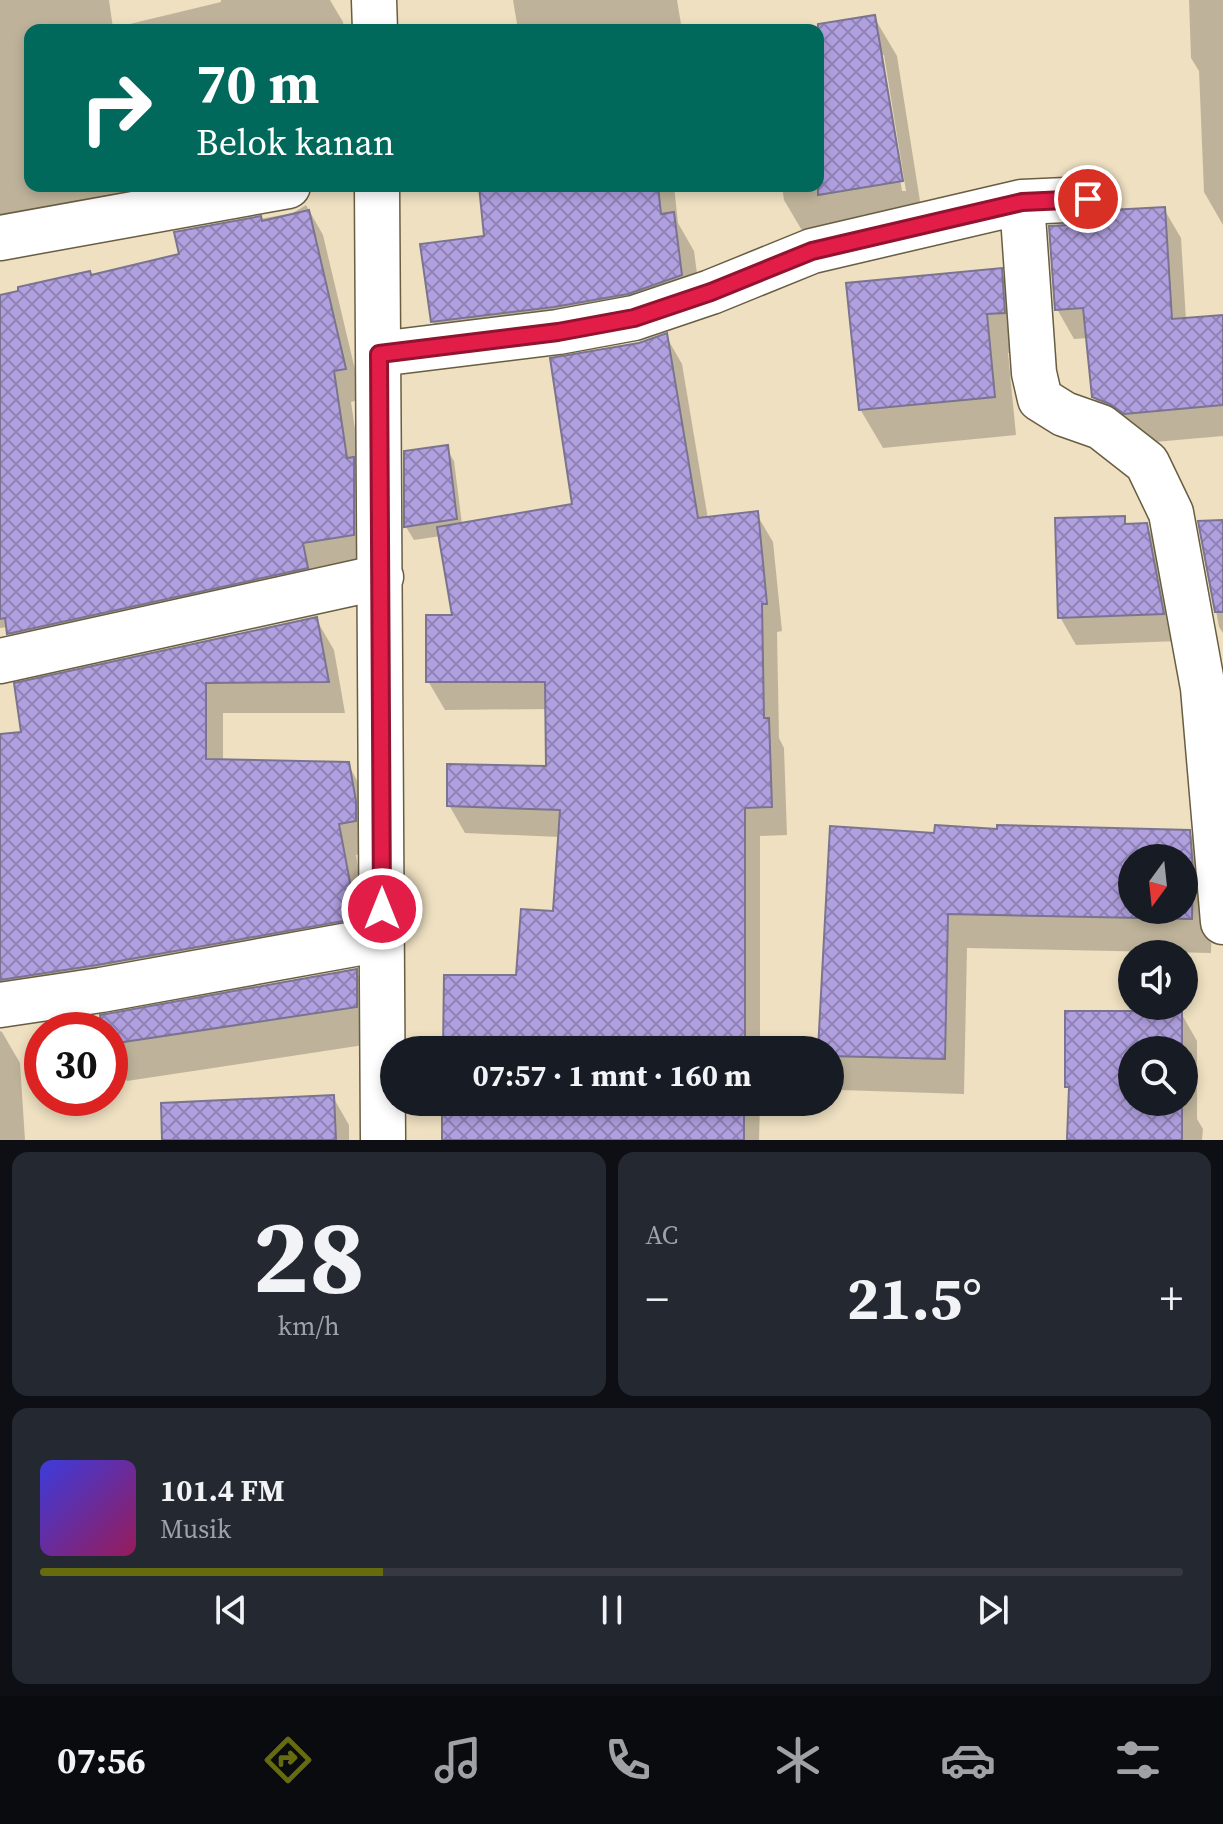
<!DOCTYPE html>
<html lang="id">
<meta charset="utf-8">
<style>
body{margin:0;font-family:"Source Serif 4",serif;background:#242831;color:#f1f3f6;height:100vh;display:flex;flex-direction:column;font-size:30px;white-space:nowrap}
*{box-sizing:border-box;margin:0}
p{font-size:26px;color:#9ea1a6}
.icon{flex:none;width:44px;height:44px;fill:none;stroke:currentColor;stroke-width:2;stroke-linecap:round;stroke-linejoin:round}
.map{position:relative;height:1140px;overflow:hidden}
.sheet{display:flex;flex-direction:column;gap:12px;padding:12px;background:#0d0f14;flex:1}
.sheet>*{flex:none}
.top-card{position:absolute;left:24px;top:24px;width:800px;height:168px;border-radius:16px;box-shadow:0 4px 12px #0003;background:#00695c;color:#fff;overflow:hidden}
.needle{width:52px;rotate:195deg}
.buttons{position:absolute;left:1118px;top:844px;display:grid;gap:16px}
.buttons a{display:grid;place-items:center;width:80px;height:80px;border-radius:50%;background:#171b24;box-shadow:0 4px 12px #0003;font-size:40px}
.speed{position:absolute;left:24px;top:1012px;display:flex;gap:16px;font-size:40px;font-weight:700;text-align:center}
.speed>*{display:grid;place-content:center;width:104px;height:104px;border-radius:50%;background:#171b24;box-shadow:0 4px 12px #0003;line-height:1}
.speed .limit{border:12px solid #d22;background:#fff;color:#111}
.pin{position:absolute;display:grid;place-items:center;width:68px;height:68px;color:#fff;margin:-34px;border:4px solid #fff;border-radius:50%;box-shadow:0 2px 8px #0007}
.me{position:absolute;width:88px;margin:-44px;rotate:0deg;stroke-linejoin:round;filter:drop-shadow(0 0 6px #0008)}
.turn{display:flex;align-items:center;gap:28px;height:168px;padding:0 40px;font-size:36px}
.turn .icon{width:104px;height:104px;stroke-width:2.5}
.turn b{display:block;font-size:56px;line-height:68px}
.big{font-size:60px;font-weight:700;line-height:1.1}
.sheet .card{flex:1;display:flex;flex-direction:column;justify-content:center;gap:12px;min-width:0;padding:0 28px;border-radius:16px;background:#242831}
.sheet .dial{align-items:center;gap:0}
.dial b{font-size:104px;line-height:1}
.song{display:flex;align-items:center;gap:24px}
.cover{width:96px;height:96px;border-radius:12px;background:linear-gradient(135deg,hsl(240 70% 55%),hsl(330 70% 35%))}
.played{height:8px;border-radius:4px;background:linear-gradient(90deg,#666b0f 30%,#363941 30%)}
.keys{display:flex;justify-content:space-around;direction:ltr}
.heat{display:flex;justify-content:space-between;align-items:center;font-size:44px;direction:ltr}
.sheet .tiles{flex:1;display:grid;gap:12px;grid-template-columns:1fr 1fr}
.card:last-child{grid-column:span 2}
.trip{position:absolute;left:380px;top:1036px;width:464px;height:80px;border-radius:40px;background:#171b24;box-shadow:0 4px 12px #0003;font-weight:700;line-height:80px;text-align:center}
.dock{display:flex;height:128px;justify-content:space-around;align-items:center;background:#090b0e;color:#9ea1a6}
.dock .icon{width:56px;height:56px}
.dock .current{color:#666b0f}
.dock b{font-size:36px;color:#f1f3f6}
.map>svg:first-child{display:block}
.shadow{fill:#0003;fill-rule:evenodd}
.building{fill:url(#building-cross-hatch);stroke:#7a7490;stroke-width:2;fill-rule:evenodd}
.lines{fill:none;stroke-linecap:round;stroke-linejoin:round}
.street-casing{stroke:#695d42;stroke-width:47}
.street{stroke:#fff;stroke-width:44}
.route-casing{stroke:#92132f;stroke-width:20}
.route{stroke:#e11d48;stroke-width:14}
</style>
<div class="map">
<svg width="1223" height="1140" viewBox="0 0 1223 1140">
<defs>
<pattern id="building-cross-hatch" width="8" height="8" patternUnits="userSpaceOnUse" patternTransform="scale(2)"><rect width="8" height="8" fill="#b1a0e0"/><path d="M0 0l8 8M0 8l8-8" fill="none" stroke="#9082b4"/></pattern>
</defs>
<rect width="100%" height="100%" fill="#eee0c1"/>
<path class="shadow" d="M0 0H109L113 28 221 2V0H330L343 22 344 30H30V186H312L313 192 302 191 0 238Z
M513 0H677L682 30H518Z
M1189 0H1223V225L1204 192 1199 71 1191 58Z
M874 17 897 56 923 220 807 239 784 200 782 186H818V30H792ZM880 55H884L906 191H902Z
M481 186H674L678 223 694 251 702 311 454 358 433 322 422 245 487 237Z
M306 205 323 235 362 399 351 402 362 475 371 566 27 664 9 633 8 627 0 628V297L182 255 176 234 293 213Z
M1164 209 1181 238 1186 320 1223 317V436L1143 443 1111 427 1094 397 1088 338 1074 339 1057 309 1090 226Z
M1000 270 1023 309 1026 352 1008 353 1016 435 883 448 860 409Z
M666 336 682 364 708 519 756 513 773 542 782 631 777 632 779 738 784 748 787 835 760 836V1050H445L518 977 555 913 560 837 465 833 449 805 548 768 547 709 445 710 428 681 454 617 441 536 414 540 406 527V453L446 448 454 461 462 524 574 506 639 344Z
M1124 518 1128 526 1146 525 1162 553 1178 641 1076 645 1060 617Z
M1223 522V633L1219 627 1200 523Z
M316 619 334 650 345 713H223V761L348 764 365 795 373 852 356 855 368 924 0 1019V736L23 734Z
M999 831 1189 832 1209 866 1212 907 1211 953 967 948 964 1094 840 1090 830 1073V1050H820L936 835ZM1132 858H1184V910H1132Z
M356 971 377 1008V1043L127 1081 110 1052V1030H104Z
M1181 1013 1197 1041V1119L1203 1129 1202 1140H1069L1071 1092 1067 1086ZM1132 1050H1184V1102H1132Z
M0 1031 2 1032 20 1063 25 1140H0Z
M333 1097 349 1125V1140H244Z
M444 1102H760L759 1140H444Z"/>
<path class="building" d="M875 15 903 181 818 195V24Z
M479 186H658L661 214 674 212 682 275 628 294 554 307 431 322 420 244 484 236Z
M1165 207 1172 319 1223 315V405L1124 414 1110 404 1092 397 1083 308 1055 310 1049 226 1090 224 1102 220 1110 210Z
M309 210 346 369 334 371 347 458 354 457V535L303 543 308 568 7 634 5 618 0 619V295L18 291V287L90 271 91 275 179 254 174 232 261 216 262 221Z
M1002 268 1005 313 987 314 995 397 859 410 846 283Z
M667 333 698 518 758 511 767 604H762L764 718H769L772 807 745 808V1050H443L444 975H516L521 909 553 911 560 810 447 806V764L546 766 545 682H426V615H452L437 527 572 504 550 358 639 343Z
M448 445 457 519 404 527V451Z
M1125 516V524L1147 523 1164 614 1058 618 1055 518Z
M1223 520V612H1215L1198 521Z
M317 617 329 682 206 683V759L349 762 356 801V821L339 824 352 893 345 894 349 920 97 965 0 980V734L21 732 14 683Z
M935 825 997 829V825L1190 830 1193 870 1192 919 948 914 945 1059 830 1056V1050H818L830 826 934 833ZM1132 858H1184V910H1132Z
M357 969V1007L110 1044V1030H102L100 1015Z
M1065 1011H1182V1050H1132V1102H1182V1140H1067L1069 1087H1065Z
M334 1095 336 1140H162L161 1103Z
M442 1102H744V1140H442Z"/>
<g class="lines">
<g class="street-casing">
<path id="street" d="M374 0 375 30
M377 186 383 1140
M1022 202 1034 373 1040 399 1064 414 1101 427 1147 463 1171 513 1203 688 1223 922
M0 238 288 186
M379 354 558 332 634 318 711 292 812 251 1022 202 1088 199
M0 661 381 577
M0 1005 101 990 382 939"/>
</g>
<use href="#street" class="street"/>
</g>
<g class="lines">
<g class="route-casing">
<path id="route" d="M382 909 379 354 558 332 634 318 711 292 812 251 1022 202 1088 199"/>
</g>
<use href="#route" class="route"/>
</g>
</svg>
<div class="buttons">
<a><svg class="needle" viewBox="-14 -14 28 28"><path d="M0-13l5 13h-10z" fill="#e53935"/><path d="M0 13l5-13h-10z" fill="#9ea1a6"/></svg></a>
<a><svg class="icon" aria-label="sound" viewBox="0 0 24 24"><path d="M4 9h4l5-4v14l-5-4H4zM17 9q2 3 0 6"/></svg></a>
<a><svg class="icon" aria-label="search" viewBox="0 0 24 24"><circle cx="10" cy="10" r="6"/><path d="M15 15l6 6"/></svg></a>
</div>
<div class="speed"><div class="limit">30</div></div>
<div class="pin" style="left:1088px;top:199px;background:#d93025"><svg class="icon" aria-label="arrive" viewBox="0 0 24 24"><path d="M6 21V4h12l-3 4 3 4H6"/></svg></div>
<svg class="me" style="left:382px;top:909px" viewBox="-20 -20 40 40"><circle r="17" fill="#e11d48" stroke="#fff" stroke-width="3"/><path d="M0-11L8 9 0 5-8 9z" fill="#fff"/></svg>
<div class="trip">07:57 · 1 mnt · 160 m</div>
<div class="top-card">
<div class="turn"><svg class="icon" aria-label="right" viewBox="0 0 24 24"><path d="M7 20v-9h11M14 6l5 5-5 5"/></svg><div><b>70 m</b>Belok kanan</div></div>
</div>
</div>
<section class="sheet">
<div class="tiles">
<div class="card dial"><b>28</b><p>km/h</p></div>
<div class="card"><p>AC</p>
<div class="heat"><a>−</a><b class="big">21.5°</b><a>+</a></div>
</div>
<div class="card">
<div class="song"><i class="cover"></i><div><b>101.4 FM</b><p>Musik</p></div></div>
<div class="played"></div>
<div class="keys"><svg class="icon" aria-label="previous" viewBox="0 0 24 24"><path d="M18 5L8 12l10 7zM5 5v14"/></svg><svg class="icon" aria-label="pause" viewBox="0 0 24 24"><path d="M8 5v14M16 5v14"/></svg><svg class="icon" aria-label="next" viewBox="0 0 24 24"><path d="M6 5l10 7-10 7zM19 5v14"/></svg></div>
</div>
</div>
</section>
<nav class="dock">
<b>07:56</b>
<svg class="icon current" aria-label="directions" viewBox="0 0 24 24"><path d="M12 3l9 9-9 9-9-9zM9 14v-3h6M13 9l2 2-2 2"/></svg>
<svg class="icon" aria-label="music" viewBox="0 0 24 24"><path d="M9 18V5l10-2v13"/><circle cx="6" cy="18" r="3"/><circle cx="16" cy="16" r="3"/></svg>
<svg class="icon" aria-label="phone" viewBox="0 0 24 24"><path d="M5 4h4l2 5-3 2q2 4 5 5l2-3 5 2v4C11 20 4 13 5 4z"/></svg>
<svg class="icon" aria-label="climate" viewBox="0 0 24 24"><path d="M12 3v18M4 7l16 10M4 17L20 7"/></svg>
<svg class="icon" aria-label="car" viewBox="0 0 24 24"><path d="M5 17H2v-5l4-1 3-4h7l3 4 3 1v5h-3M9 17h6M6 11h13"/><circle cx="7" cy="17" r="2"/><circle cx="17" cy="17" r="2"/></svg>
<svg class="icon" aria-label="filters" viewBox="0 0 24 24"><path d="M4 7h16M4 17h16"/><circle cx="9" cy="7" r="2"/><circle cx="15" cy="17" r="2"/></svg>
</nav>
